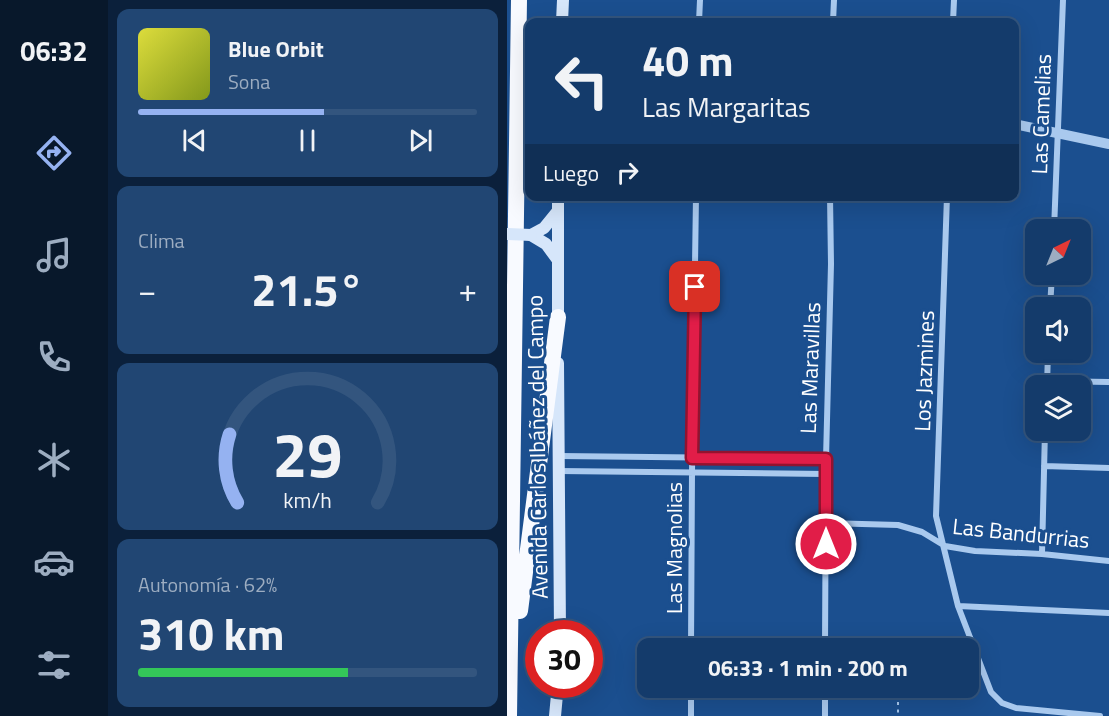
<!DOCTYPE html>
<html lang="es">
<meta charset="utf-8">
<style>
body{margin:0;font-family:"Titillium Web",sans-serif;background:#214673;color:#f1f3f6;height:100vh;display:flex;flex-direction:column;font-size:22px;white-space:nowrap}
*{box-sizing:border-box;margin:0}
p{font-size:20px;color:#9dadc1}
.icon{flex:none;width:33px;height:33px;fill:none;stroke:currentColor;stroke-width:2;stroke-linecap:round;stroke-linejoin:round}
.map{position:relative;flex:1;overflow:hidden}
.side{display:flex;flex-direction:column;gap:9px;padding:9px;background:#0b203b;width:399px}
.side>*{flex:none}
.guide{position:absolute;left:18px;top:18px;width:494px;height:183px;border-radius:12px;box-shadow:0 6px 24px #0002,0 0 0 2px #33557e;background:#143b6b;color:#f1f3f6;overflow:hidden}
.needle{width:39px;rotate:43deg}
.fabs{position:absolute;left:518px;top:219px;display:grid;gap:12px}
.fabs a{display:grid;place-items:center;width:66px;height:66px;border-radius:12px;background:#143b6b;box-shadow:0 6px 24px #0002,0 0 0 2px #33557e;font-size:30px}
.speed{position:absolute;left:18px;top:620px;display:flex;gap:12px;font-size:30px;font-weight:700;text-align:center}
.speed>*{display:grid;place-content:center;width:78px;height:78px;border-radius:50%;background:#143b6b;box-shadow:0 6px 24px #0002,0 0 0 2px #33557e;line-height:1}
.speed .limit{border:9px solid #d22;background:#fff;color:#111}
.pin{position:absolute;display:grid;place-items:center;width:51px;height:51px;color:#fff;margin:-26px;border-radius:12px;box-shadow:0 3px 9px #0006}
.me{position:absolute;width:66px;margin:-33px;rotate:0deg;stroke-linejoin:round;filter:drop-shadow(0 0 4px #0008)}
.turn{display:flex;align-items:center;gap:21px;height:126px;padding:0 18px;font-size:27px}
.turn .icon{width:78px;height:78px;stroke-width:2.5}
.turn b{display:block;font-size:42px;line-height:51px}
.then{display:flex;align-items:center;height:57px;padding:0 18px;background:#0003;gap:12px;font-size:22px}
.big{font-size:45px;font-weight:700;line-height:1.1}
.side .card{flex:1;display:flex;flex-direction:column;justify-content:center;gap:9px;min-width:0;padding:0 21px;border-radius:12px;background:#214673}
.side .dial{align-items:center;gap:0}
.dial svg{height:156px;overflow:visible;fill:none;stroke:#33557e;stroke-width:7;stroke-linecap:round;text-anchor:middle}
.dial text{fill:#f1f3f6;stroke:none}
.song{display:flex;align-items:center;gap:18px}
.cover{width:72px;height:72px;border-radius:9px;background:linear-gradient(135deg,hsl(60 70% 55%),hsl(70 70% 35%))}
.played{height:6px;border-radius:3px;background:linear-gradient(90deg,#95b2f1 55%,#33557e 55%)}
.keys{display:flex;justify-content:space-around;direction:ltr}
.heat{display:flex;justify-content:space-between;align-items:center;font-size:33px;direction:ltr}
.charge{height:9px;border-radius:4px;background:linear-gradient(90deg,#34c759 62%,#33557e 0)}
.trip{position:absolute;left:130px;top:638px;width:342px;height:60px;border-radius:12px;background:#143b6b;box-shadow:0 6px 24px #0002,0 0 0 2px #33557e;font-weight:700;line-height:60px;text-align:center}
main{display:flex;flex:1;min-height:0}
.menu{display:flex;flex-direction:column;width:108px;justify-content:space-around;align-items:center;background:#08182b;color:#9dadc1}
.menu .icon{width:42px;height:42px}
.menu .active{color:#95b2f1}
.menu b{font-size:27px;color:#f1f3f6}
.map>svg:first-child{display:block}
.lines{fill:none;stroke-linecap:round;stroke-linejoin:round}
.path{stroke:#a9c9ee;stroke-width:2;stroke-dasharray:3 4.5;stroke-linecap:butt}
.minor{stroke:#a9c9ee;stroke-width:6}
.tertiary{stroke:#a9c9ee;stroke-width:10}
.secondary{stroke:#d6e6fa;stroke-width:12}
.trunk{stroke:#f8faff;stroke-width:16}
.secondary-bridge{stroke:#d6e6fa;stroke-width:12}
.route-casing{stroke:#92132f;stroke-width:15}
.route{stroke:#e11d48;stroke-width:10}
.labels{text-anchor:middle;stroke-width:6;stroke-linejoin:round;paint-order:stroke}
.street-label{font-size:22px;fill:#fff;stroke:#1b4f8f}
</style>
<main>
<nav class="menu">
<b>06:32</b>
<svg class="icon active" aria-label="directions" viewBox="0 0 24 24"><path d="M12 3l9 9-9 9-9-9zM9 14v-3h6M13 9l2 2-2 2"/></svg>
<svg class="icon" aria-label="music" viewBox="0 0 24 24"><path d="M9 18V5l10-2v13"/><circle cx="6" cy="18" r="3"/><circle cx="16" cy="16" r="3"/></svg>
<svg class="icon" aria-label="phone" viewBox="0 0 24 24"><path d="M5 4h4l2 5-3 2q2 4 5 5l2-3 5 2v4C11 20 4 13 5 4z"/></svg>
<svg class="icon" aria-label="climate" viewBox="0 0 24 24"><path d="M12 3v18M4 7l16 10M4 17L20 7"/></svg>
<svg class="icon" aria-label="car" viewBox="0 0 24 24"><path d="M5 17H2v-5l4-1 3-4h7l3 4 3 1v5h-3M9 17h6M6 11h13"/><circle cx="7" cy="17" r="2"/><circle cx="17" cy="17" r="2"/></svg>
<svg class="icon" aria-label="filters" viewBox="0 0 24 24"><path d="M4 7h16M4 17h16"/><circle cx="9" cy="7" r="2"/><circle cx="15" cy="17" r="2"/></svg>
</nav>
<section class="side">
<div class="card">
<div class="song"><i class="cover"></i><div><b>Blue Orbit</b><p>Sona</p></div></div>
<div class="played"></div>
<div class="keys"><svg class="icon" aria-label="previous" viewBox="0 0 24 24"><path d="M18 5L8 12l10 7zM5 5v14"/></svg><svg class="icon" aria-label="pause" viewBox="0 0 24 24"><path d="M8 5v14M16 5v14"/></svg><svg class="icon" aria-label="next" viewBox="0 0 24 24"><path d="M6 5l10 7-10 7zM19 5v14"/></svg></div>
</div>
<div class="card"><p>Clima</p>
<div class="heat"><a>−</a><b class="big">21.5°</b><a>+</a></div>
</div>
<div class="card dial"><svg viewBox="0 0 100 80">
<path d="M14 69A42 42 0 1 1 86 69"/>
<path d="M14 69A42 42 0 0 1 10 34" stroke="#95b2f1"/>
<text x="50" y="56" font-size="32" font-weight="700">29</text>
<text x="50" y="72" font-size="11">km/h</text>
</svg></div>
<div class="card"><p>Autonomía · 62%</p><b class="big">310 km</b><div class="charge"></div></div>
</section>
<div class="map">
<svg width="602" height="716" viewBox="0 0 602 716">
<rect width="100%" height="100%" fill="#1b4f8f"/>
<g class="lines">
<path class="path" d="M390 647V648
M391 687V716"/>
<path class="minor" d="M192 22 193 0
M326 22 327 0
M446 22 447 0
M440 196 429 516 451 606 484 692 495 703 509 708 593 716
M547 230 556 0
M543 308 545 274
M540 381 602 382
M540 386 541 352
M52 456 319 459
M537 466 602 468
M52 471 319 474
M319 523 391 525 415 532 438 546 468 551 535 554 602 561
M535 554 538 430
M451 606 602 613
M184 648 185 472 189 196
M318 648 319 459 324 264 323 196
M184 716V687
M318 716V687"/>
<path class="tertiary" d="M507 124 602 144"/>
<path class="secondary" d="M55 22 56 0
M24 235 39 244 50 259
M24 235 37 228 50 212
M51 324V196
M51 363 53 633
M48 716 51 684"/>
<path class="trunk" d="M13 611 51 317
M2 716 12 0"/>
<path class="secondary-bridge" d="M0 234 24 235"/>
</g>
<g class="lines">
<g class="route-casing">
<path id="route" d="M188 287 185 458 319 459V544"/>
</g>
<use href="#route" class="route"/>
</g>
<g class="labels">
<g class="street-label">
<text transform="translate(534 114) rotate(-88)" y="8">Las Camelias</text>
<text transform="translate(303 368) rotate(-88)" y="8">Las Maravillas</text>
<text transform="translate(417 371) rotate(-88)" y="8">Los Jazmines</text>
<text transform="translate(30 447) rotate(-91)" y="8">Avenida Carlos Ibáñez del Campo</text>
<text transform="translate(514 533) rotate(6)" y="8">Las Bandurrias</text>
<text transform="translate(167 548) rotate(-90)" y="8">Las Magnolias</text>
</g>
</g>
</svg>
<div class="fabs">
<a><svg class="needle" viewBox="-14 -14 28 28"><path d="M0-13l5 13h-10z" fill="#e53935"/><path d="M0 13l5-13h-10z" fill="#9dadc1"/></svg></a>
<a><svg class="icon" aria-label="sound" viewBox="0 0 24 24"><path d="M4 9h4l5-4v14l-5-4H4zM17 9q2 3 0 6"/></svg></a>
<a><svg class="icon" aria-label="layers" viewBox="0 0 24 24"><path d="M12 4l9 5-9 5-9-5zM3 14l9 5 9-5"/></svg></a>
</div>
<div class="speed"><div class="limit">30</div></div>
<div class="pin" style="left:188px;top:287px;background:#d93025"><svg class="icon" aria-label="arrive" viewBox="0 0 24 24"><path d="M6 21V4h12l-3 4 3 4H6"/></svg></div>
<svg class="me" style="left:319px;top:544px" viewBox="-20 -20 40 40"><circle r="17" fill="#e11d48" stroke="#fff" stroke-width="3"/><path d="M0-11L8 9 0 5-8 9z" fill="#fff"/></svg>
<div class="trip">06:33 · 1 min · 200 m</div>
<div class="guide">
<div class="turn"><svg class="icon" aria-label="left" viewBox="0 0 24 24"><path d="M17 20v-9H6M10 6l-5 5 5 5"/></svg><div><b>40 m</b>Las Margaritas</div></div>
<div class="then">Luego<svg class="icon" aria-label="right" viewBox="0 0 24 24"><path d="M7 20v-9h11M14 6l5 5-5 5"/></svg></div>
</div>
</div>
</main>
